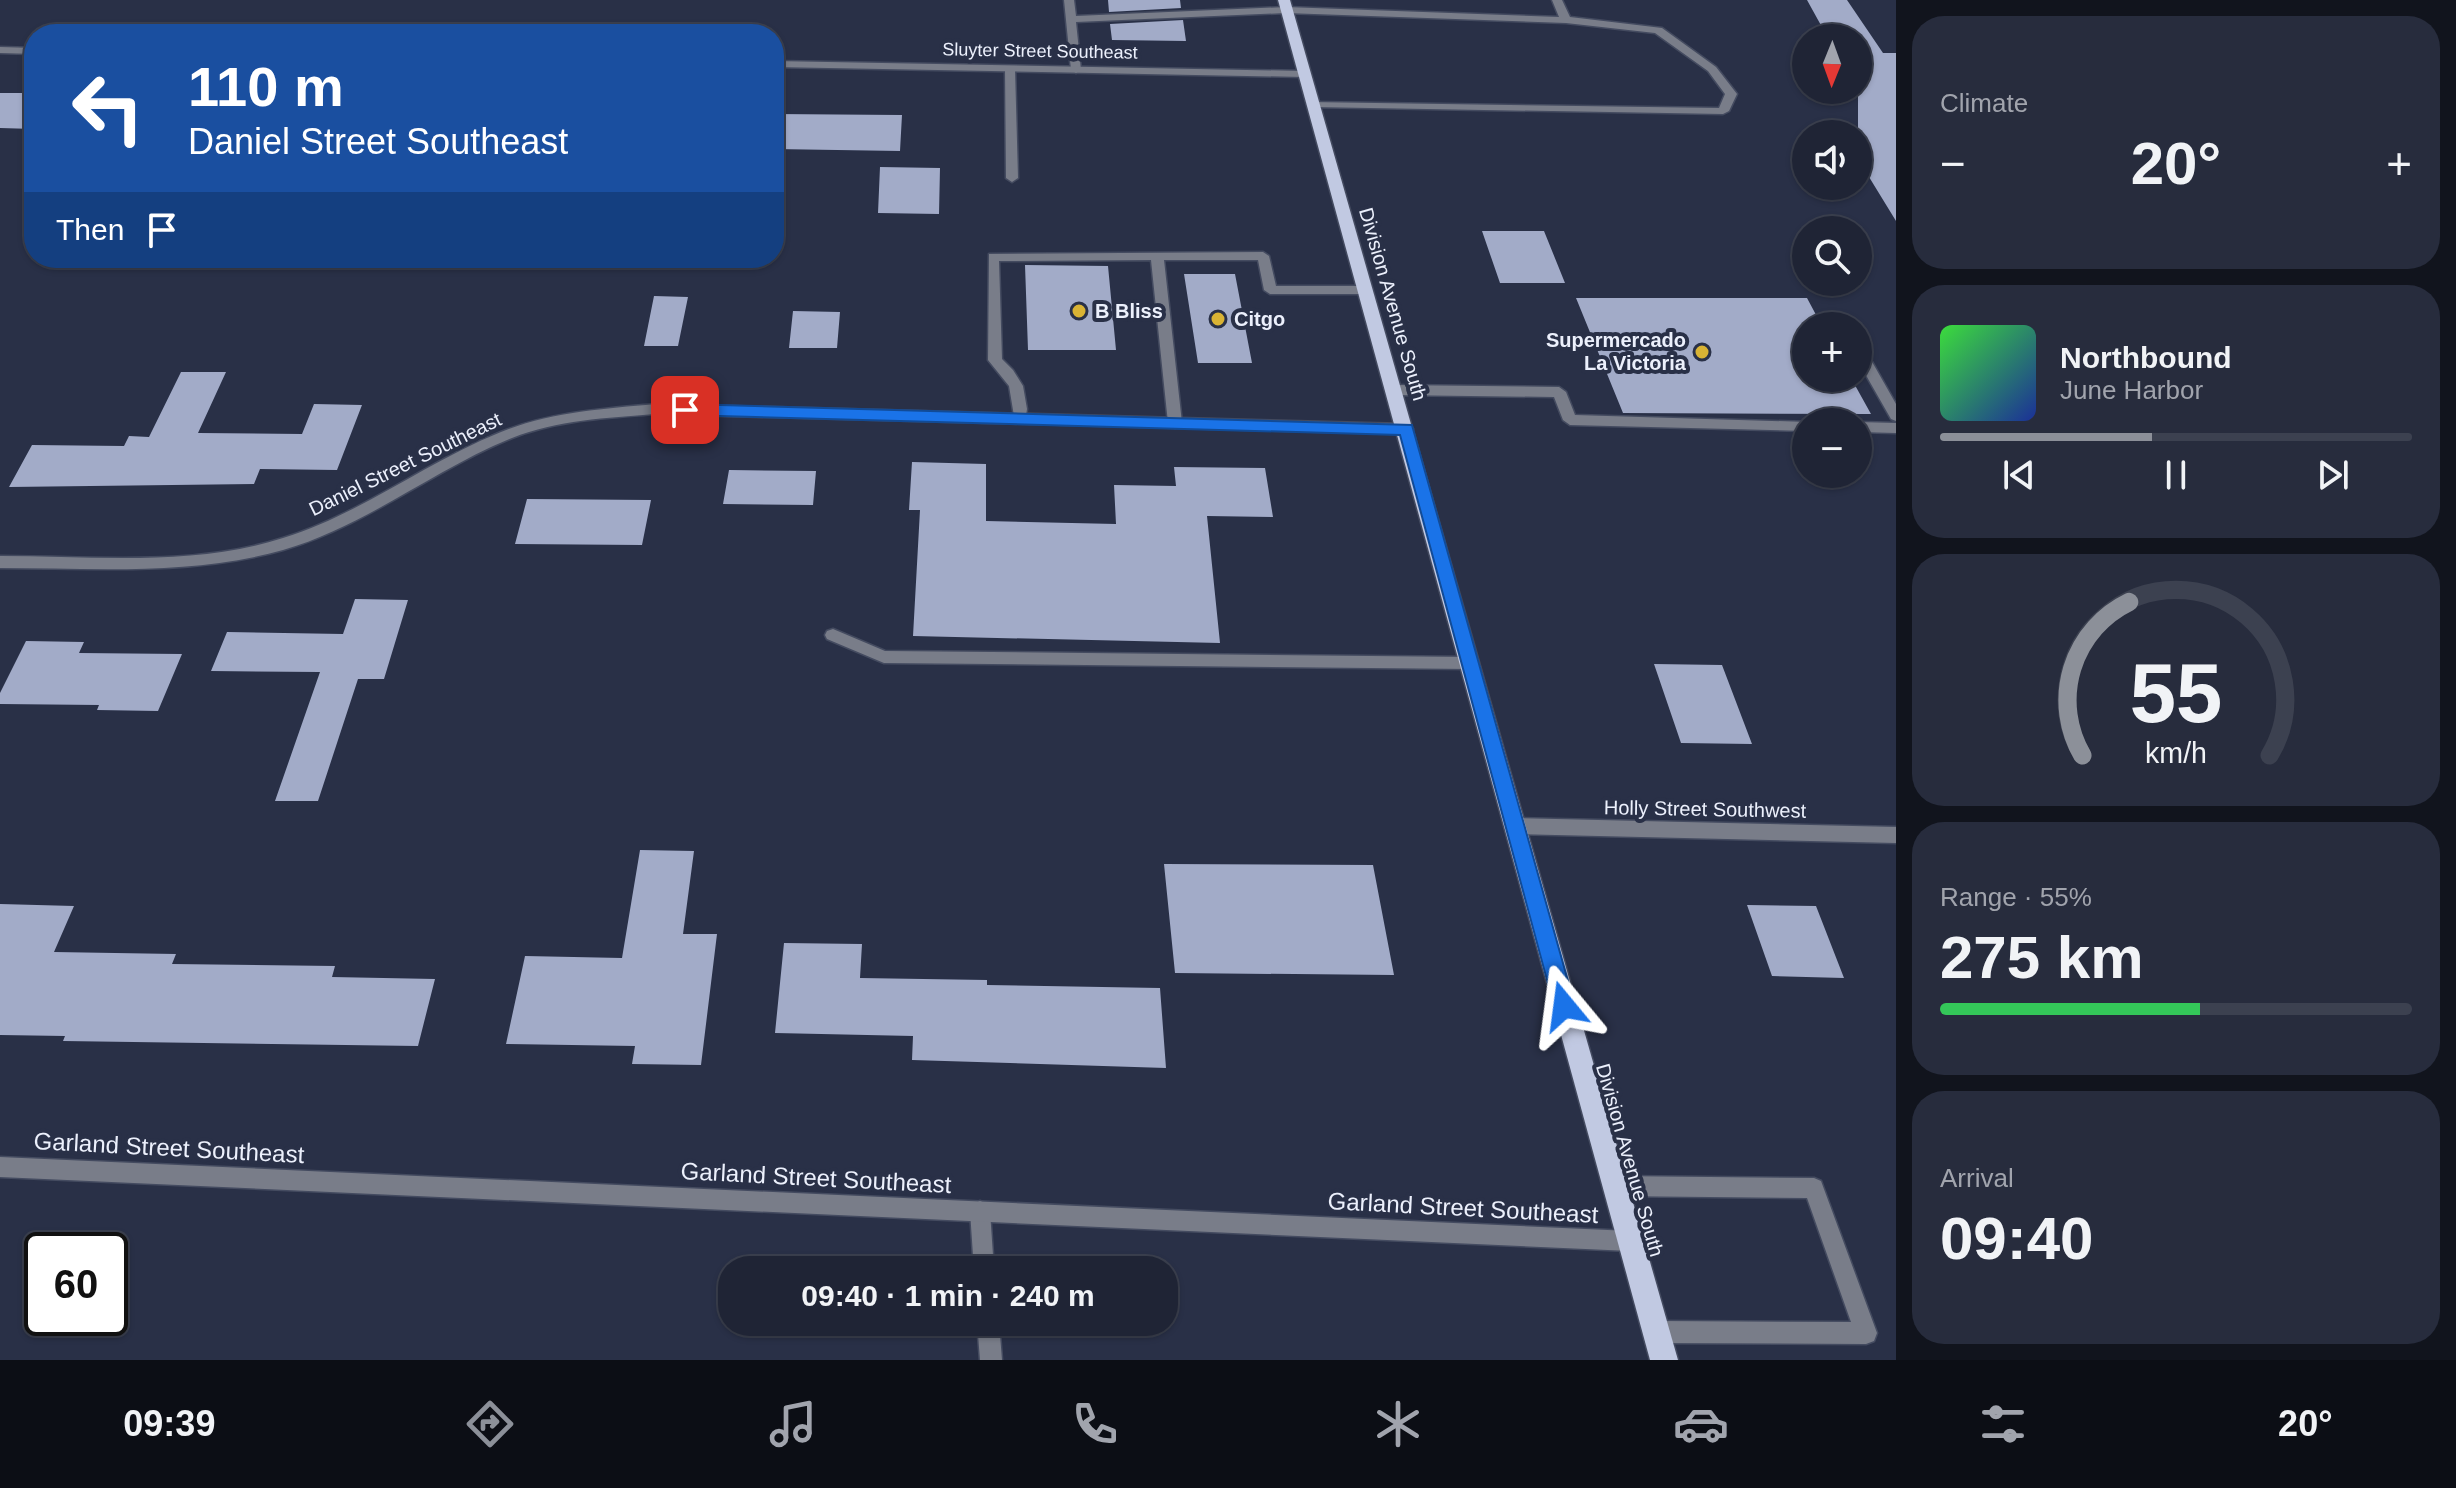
<!DOCTYPE html>
<meta charset="utf-8">
<style>
body{margin:0;font-family:Helvetica,sans-serif;background:#272c3d;color:#f1f3f6;height:100vh;display:flex;flex-direction:column;font-size:30px;white-space:nowrap}
*{box-sizing:border-box;margin:0}
p{font-size:26px;color:#a1a4ad}
.icon{flex:none;width:44px;height:44px;fill:none;stroke:currentColor;stroke-width:2;stroke-linecap:round;stroke-linejoin:round}
.map{position:relative;flex:1;overflow:hidden}
.sheet{display:flex;flex-direction:column;gap:16px;padding:16px;background:#11141d;width:560px}
.sheet>*{flex:none}
.hud{position:absolute;left:24px;top:24px;width:760px;height:244px;border-radius:32px;box-shadow:0 2px 6px #0004,0 0 0 2px #3c4150;background:#1a4fa0;color:#fff;overflow:hidden}
.needle{width:52px;rotate:181deg}
.fabs{position:absolute;left:1792px;top:24px;display:grid;gap:16px}
.fabs a{display:grid;place-items:center;width:80px;height:80px;border-radius:50%;background:#1f2435;box-shadow:0 2px 6px #0004,0 0 0 2px #3c4150;font-size:40px}
.speed{position:absolute;left:24px;top:1232px;display:flex;gap:16px;font-size:40px;font-weight:700;text-align:center}
.speed>*{display:grid;place-content:center;width:104px;height:104px;border-radius:50%;background:#1f2435;box-shadow:0 2px 6px #0004,0 0 0 2px #3c4150;line-height:1}
.speed .limit{border:4px solid #111;border-radius:12px;background:#fff;color:#111}
.pin{position:absolute;display:grid;place-items:center;width:68px;height:68px;color:#fff;margin:-34px;border-radius:16px;box-shadow:0 4px 12px #0006}
.me{position:absolute;width:88px;margin:-44px;rotate:344deg;stroke-linejoin:round;filter:drop-shadow(0 0 6px #0008)}
.turn{display:flex;align-items:center;gap:28px;height:168px;padding:0 32px;font-size:36px}
.turn .icon{width:104px;height:104px;stroke-width:2.5}
.turn b{display:block;font-size:56px;line-height:68px}
.then{display:flex;align-items:center;height:76px;padding:0 32px;background:#0003;gap:16px;font-size:30px}
.big{font-size:60px;font-weight:700;line-height:1.1}
.sheet .card{flex:1;display:flex;flex-direction:column;justify-content:center;gap:12px;min-width:0;padding:0 28px;border-radius:32px;background:#272c3d}
.sheet .dial{align-items:center;gap:0}
.dial svg{height:208px;overflow:visible;fill:none;stroke:#3c4150;stroke-width:7;stroke-linecap:round;text-anchor:middle}
.dial text{fill:#f1f3f6;stroke:none}
.song{display:flex;align-items:center;gap:24px}
.cover{width:96px;height:96px;border-radius:12px;background:linear-gradient(135deg,hsl(120 70% 55%),hsl(230 70% 35%))}
.played{height:8px;border-radius:4px;background:linear-gradient(90deg,#8c9099 45%,#3c4150 45%)}
.keys{display:flex;justify-content:space-around;direction:ltr}
.heat{display:flex;justify-content:space-between;align-items:center;font-size:44px;direction:ltr}
.charge{height:12px;border-radius:6px;background:linear-gradient(90deg,#34c759 55%,#3c4150 0)}
.trip{position:absolute;left:718px;top:1256px;width:460px;height:80px;border-radius:32px;background:#1f2435;box-shadow:0 2px 6px #0004,0 0 0 2px #3c4150;font-weight:700;line-height:80px;text-align:center}
.tab-bar{display:flex;height:128px;justify-content:space-around;align-items:center;background:#0c0e15;color:#a1a4ad}
.tab-bar .icon{width:56px;height:56px}
.tab-bar .on{color:#8c9099}
.tab-bar b{font-size:36px;color:#f1f3f6}
main{display:flex;flex:1;min-height:0}
.map>svg:first-child{display:block}
.building{fill:#a2abc8}
.lines{fill:none;stroke-linecap:round;stroke-linejoin:round}
.service-casing{stroke:#444b60;stroke-width:3}
.minor-casing{stroke:#444b60;stroke-width:3}
.primary-casing{stroke:#444b60;stroke-width:3}
.service{fill:#797d89;fill-rule:evenodd}
.minor{fill:#797d89;fill-rule:evenodd}
.primary{fill:#c1c9e2;fill-rule:evenodd}
.route{fill:#1a73e8;stroke:#114b97;stroke-width:2}
.poi-dot{fill:#d9b334;stroke:#293047;stroke-width:3}
.labels{text-anchor:middle;stroke-width:8;stroke-linejoin:round;paint-order:stroke}
.far-street-label{font-size:18px;fill:#ecf0fc;stroke:#293047}
.street-label{font-size:20px;fill:#ecf0fc;stroke:#293047}
.poi-label{font-size:20px;font-weight:bold;fill:#ecf0fc;stroke:#293047;text-anchor:start}
.near-street-label{font-size:24px;fill:#ecf0fc;stroke:#293047}
</style>
<main>
<div class="map">
<svg width="1896" height="1360" viewBox="0 0 1896 1360">
<rect width="100%" height="100%" fill="#293047"/>
<path class="building" d="M1108 0H1180L1181 8 1109 12Z
M1807 0H1847L1883 53H1896V221L1858 159V134H1842L1839 129H1858V38H1828Z
M1183 20 1186 41 1112 40 1110 24Z
M0 93H34V129L0 128Z
M774 114 902 115 900 151 774 149Z
M880 167 940 168 939 214 878 213Z
M1482 231H1544L1565 283H1500Z
M1025 265 1108 266 1116 350H1028Z
M1184 274H1235L1252 363H1198Z
M654 296 688 297 678 346H644Z
M1576 298H1807L1822 326H1806V378H1851L1871 414 1623 413Z
M793 311 840 312 837 348H789Z
M181 372H226L198 433 302 434 314 404 362 405 337 470 260 469 254 484 9 487 32 445 124 446 129 436 149 437Z
M912 462 986 464V521L1116 524 1114 485 1176 486 1174 467 1265 468 1273 517 1207 516 1220 643 913 636 920 510H909Z
M729 470 816 471 813 505 723 504Z
M527 499 651 500 642 545 515 544Z
M355 599 408 600 384 679H358L318 801H275L320 672 211 671 227 632 343 634Z
M26 641 84 642 79 653 182 654 158 711 97 710 99 705 0 704V693Z
M1654 664 1722 665 1752 744 1681 743Z
M640 850 694 851 683 934H717L701 1065 632 1064 635 1046 506 1044 525 956 622 958Z
M1164 864 1373 865 1394 975 1175 973Z
M0 904 74 906 54 952 176 954 172 964 335 966 332 977 435 979 418 1046 63 1041 65 1036 0 1035Z
M1747 905 1816 906 1844 978 1772 976Z
M784 943 862 944 860 978 987 980V985L1160 988 1166 1068 912 1060 913 1036 775 1033Z"/>
<g class="lines">
<g class="service-casing">
<path id="service" d="M1064 0H1074L1076 16 1286 7 1559 17 1552 0H1562L1570 17 1662 28 1716 67 1737 94 1729 111 1723 114 1313 107 1307 104 1309 102 1719 108 1725 94 1708 71 1655 33 1566 23 1286 13 1076 22 1081 70 1076 73 1071 70Z
M1010 66 1015 69 1018 178 1012 182 1006 178 1005 69Z
M1263 252 1269 256 1276 286H1366L1372 290 1366 294H1270L1264 290 1258 260H1164L1182 423 1175 428 1168 423 1151 260 999 261 1002 359 1013 370 1023 386 1027 409 1025 422H1015L1009 386 988 360 989 254Z
M1866 358 1871 360 1896 404V421L1891 419 1859 363Z
M1395 385 1559 387 1566 392 1575 415 1809 422H1806V431L1570 425 1563 420 1554 397 1395 395 1388 390Z
M1858 422 1896 423V433L1858 432Z
M833 629 885 651 1470 657 1476 658 1478 663 1476 668 1470 669 884 663 827 639 825 635 827 631Z
M1614 1176 1814 1178 1821 1181 1877 1333 1874 1341 1866 1344 1656 1343 1648 1340 1645 1332 1648 1324 1656 1321 1851 1322 1807 1198 1614 1196 1607 1193 1604 1186 1607 1179Z
M980 1201 987 1204 990 1211 994 1270H974L970 1211 973 1204Z
M977 1322H999L1002 1360H980Z"/>
</g>
<g class="minor-casing">
<path id="minor" d="M0 47 34 48V54L0 53Z
M774 61 1304 71 1309 74 1304 77 774 67Z
M655 404 1406 424 1413 429 1406 434 655 414C607 418 557 420 512 438 433 470 366 526 283 550 191 576 94 568 0 568V556C93 556 193 567 283 538 361 514 426 462 501 432 550 412 603 409 655 404Z
M1514 818 1896 827V843L1514 834 1508 831 1505 826 1508 821Z
M0 1157 1630 1231 1637 1234 1640 1241 1637 1248 1630 1251 0 1177Z"/>
</g>
<g class="primary-casing">
<path id="primary" d="M1278 0H1290L1678 1360H1650Z"/>
</g>
<use href="#service" class="service"/>
<use href="#minor" class="minor"/>
<use href="#primary" class="primary"/>
</g>
<path class="route" d="M685 404 1412 425 1575 1006 1572 1013 1564 1016 1557 1013 1554 1006 1400 435 685 415 678 410Z"/>
<g class="poi-dot">
<circle cx="1079" cy="311" r="8"/>
<circle cx="1218" cy="319" r="8"/>
<circle cx="1702" cy="352" r="8"/>
</g>
<g class="labels">
<g class="far-street-label">
<text transform="translate(1040 51) rotate(1)" y="6">Sluyter Street Southeast</text>
</g>
<g class="street-label">
<text transform="translate(1393 304) rotate(74)" y="7">Division Avenue South</text>
<text transform="translate(405 464) rotate(-26)" y="7">Daniel Street Southeast</text>
<text transform="translate(1705 809) rotate(1)" y="7">Holly Street Southwest</text>
<text transform="translate(1630 1160) rotate(74)" y="7">Division Avenue South</text>
</g>
<g class="poi-label">
<text x="1095" y="318">B Bliss</text>
<text x="1234" y="326">Citgo</text>
<text x="1686" y="347" text-anchor="end">Supermercado<tspan x="1686" dy="23">La Victoria</tspan></text>
</g>
<g class="near-street-label">
<text transform="translate(169 1148) rotate(3)" y="8">Garland Street Southeast</text>
<text transform="translate(816 1178) rotate(3)" y="8">Garland Street Southeast</text>
<text transform="translate(1463 1208) rotate(3)" y="8">Garland Street Southeast</text>
</g>
</g>
</svg>
<div class="fabs">
<a><svg class="needle" viewBox="-14 -14 28 28"><path d="M0-13l5 13h-10z" fill="#e53935"/><path d="M0 13l5-13h-10z" fill="#a1a4ad"/></svg></a>
<a><svg class="icon" aria-label="sound" viewBox="0 0 24 24"><path d="M4 9h4l5-4v14l-5-4H4zM17 9q2 3 0 6"/></svg></a>
<a><svg class="icon" aria-label="search" viewBox="0 0 24 24"><circle cx="10" cy="10" r="6"/><path d="M15 15l6 6"/></svg></a>
<a>+</a>
<a>−</a>
</div>
<div class="speed"><div class="limit">60</div></div>
<div class="pin" style="left:685px;top:410px;background:#d93025"><svg class="icon" aria-label="arrive" viewBox="0 0 24 24"><path d="M6 21V4h12l-3 4 3 4H6"/></svg></div>
<svg class="me" style="left:1564px;top:1006px" viewBox="-20 -20 40 40"><path d="M0-17L14 15 0 8-14 15z" fill="#1a73e8" stroke="#fff" stroke-width="4"/></svg>
<div class="trip">09:40 · 1 min · 240 m</div>
<div class="hud">
<div class="turn"><svg class="icon" aria-label="left" viewBox="0 0 24 24"><path d="M17 20v-9H6M10 6l-5 5 5 5"/></svg><div><b>110 m</b>Daniel Street Southeast</div></div>
<div class="then">Then<svg class="icon" aria-label="arrive" viewBox="0 0 24 24"><path d="M6 21V4h12l-3 4 3 4H6"/></svg></div>
</div>
</div>
<section class="sheet">
<div class="card"><p>Climate</p>
<div class="heat"><a>−</a><b class="big">20°</b><a>+</a></div>
</div>
<div class="card">
<div class="song"><i class="cover"></i><div><b>Northbound</b><p>June Harbor</p></div></div>
<div class="played"></div>
<div class="keys"><svg class="icon" aria-label="previous" viewBox="0 0 24 24"><path d="M18 5L8 12l10 7zM5 5v14"/></svg><svg class="icon" aria-label="pause" viewBox="0 0 24 24"><path d="M8 5v14M16 5v14"/></svg><svg class="icon" aria-label="next" viewBox="0 0 24 24"><path d="M6 5l10 7-10 7zM19 5v14"/></svg></div>
</div>
<div class="card dial"><svg viewBox="0 0 100 80">
<path d="M14 69A42 42 0 1 1 86 69"/>
<path d="M14 69A42 42 0 0 1 32 10" stroke="#8c9099"/>
<text x="50" y="56" font-size="32" font-weight="700">55</text>
<text x="50" y="72" font-size="11">km/h</text>
</svg></div>
<div class="card"><p>Range · 55%</p><b class="big">275 km</b><div class="charge"></div></div>
<div class="card"><p>Arrival</p><b class="big">09:40</b></div>
</section>
</main>
<nav class="tab-bar">
<b>09:39</b>
<svg class="icon on" aria-label="directions" viewBox="0 0 24 24"><path d="M12 3l9 9-9 9-9-9zM9 14v-3h6M13 9l2 2-2 2"/></svg>
<svg class="icon" aria-label="music" viewBox="0 0 24 24"><path d="M9 18V5l10-2v13"/><circle cx="6" cy="18" r="3"/><circle cx="16" cy="16" r="3"/></svg>
<svg class="icon" aria-label="phone" viewBox="0 0 24 24"><path d="M5 4h4l2 5-3 2q2 4 5 5l2-3 5 2v4C11 20 4 13 5 4z"/></svg>
<svg class="icon" aria-label="climate" viewBox="0 0 24 24"><path d="M12 3v18M4 7l16 10M4 17L20 7"/></svg>
<svg class="icon" aria-label="car" viewBox="0 0 24 24"><path d="M5 17H2v-5l4-1 3-4h7l3 4 3 1v5h-3M9 17h6M6 11h13"/><circle cx="7" cy="17" r="2"/><circle cx="17" cy="17" r="2"/></svg>
<svg class="icon" aria-label="filters" viewBox="0 0 24 24"><path d="M4 7h16M4 17h16"/><circle cx="9" cy="7" r="2"/><circle cx="15" cy="17" r="2"/></svg>
<b>20°</b>
</nav>
